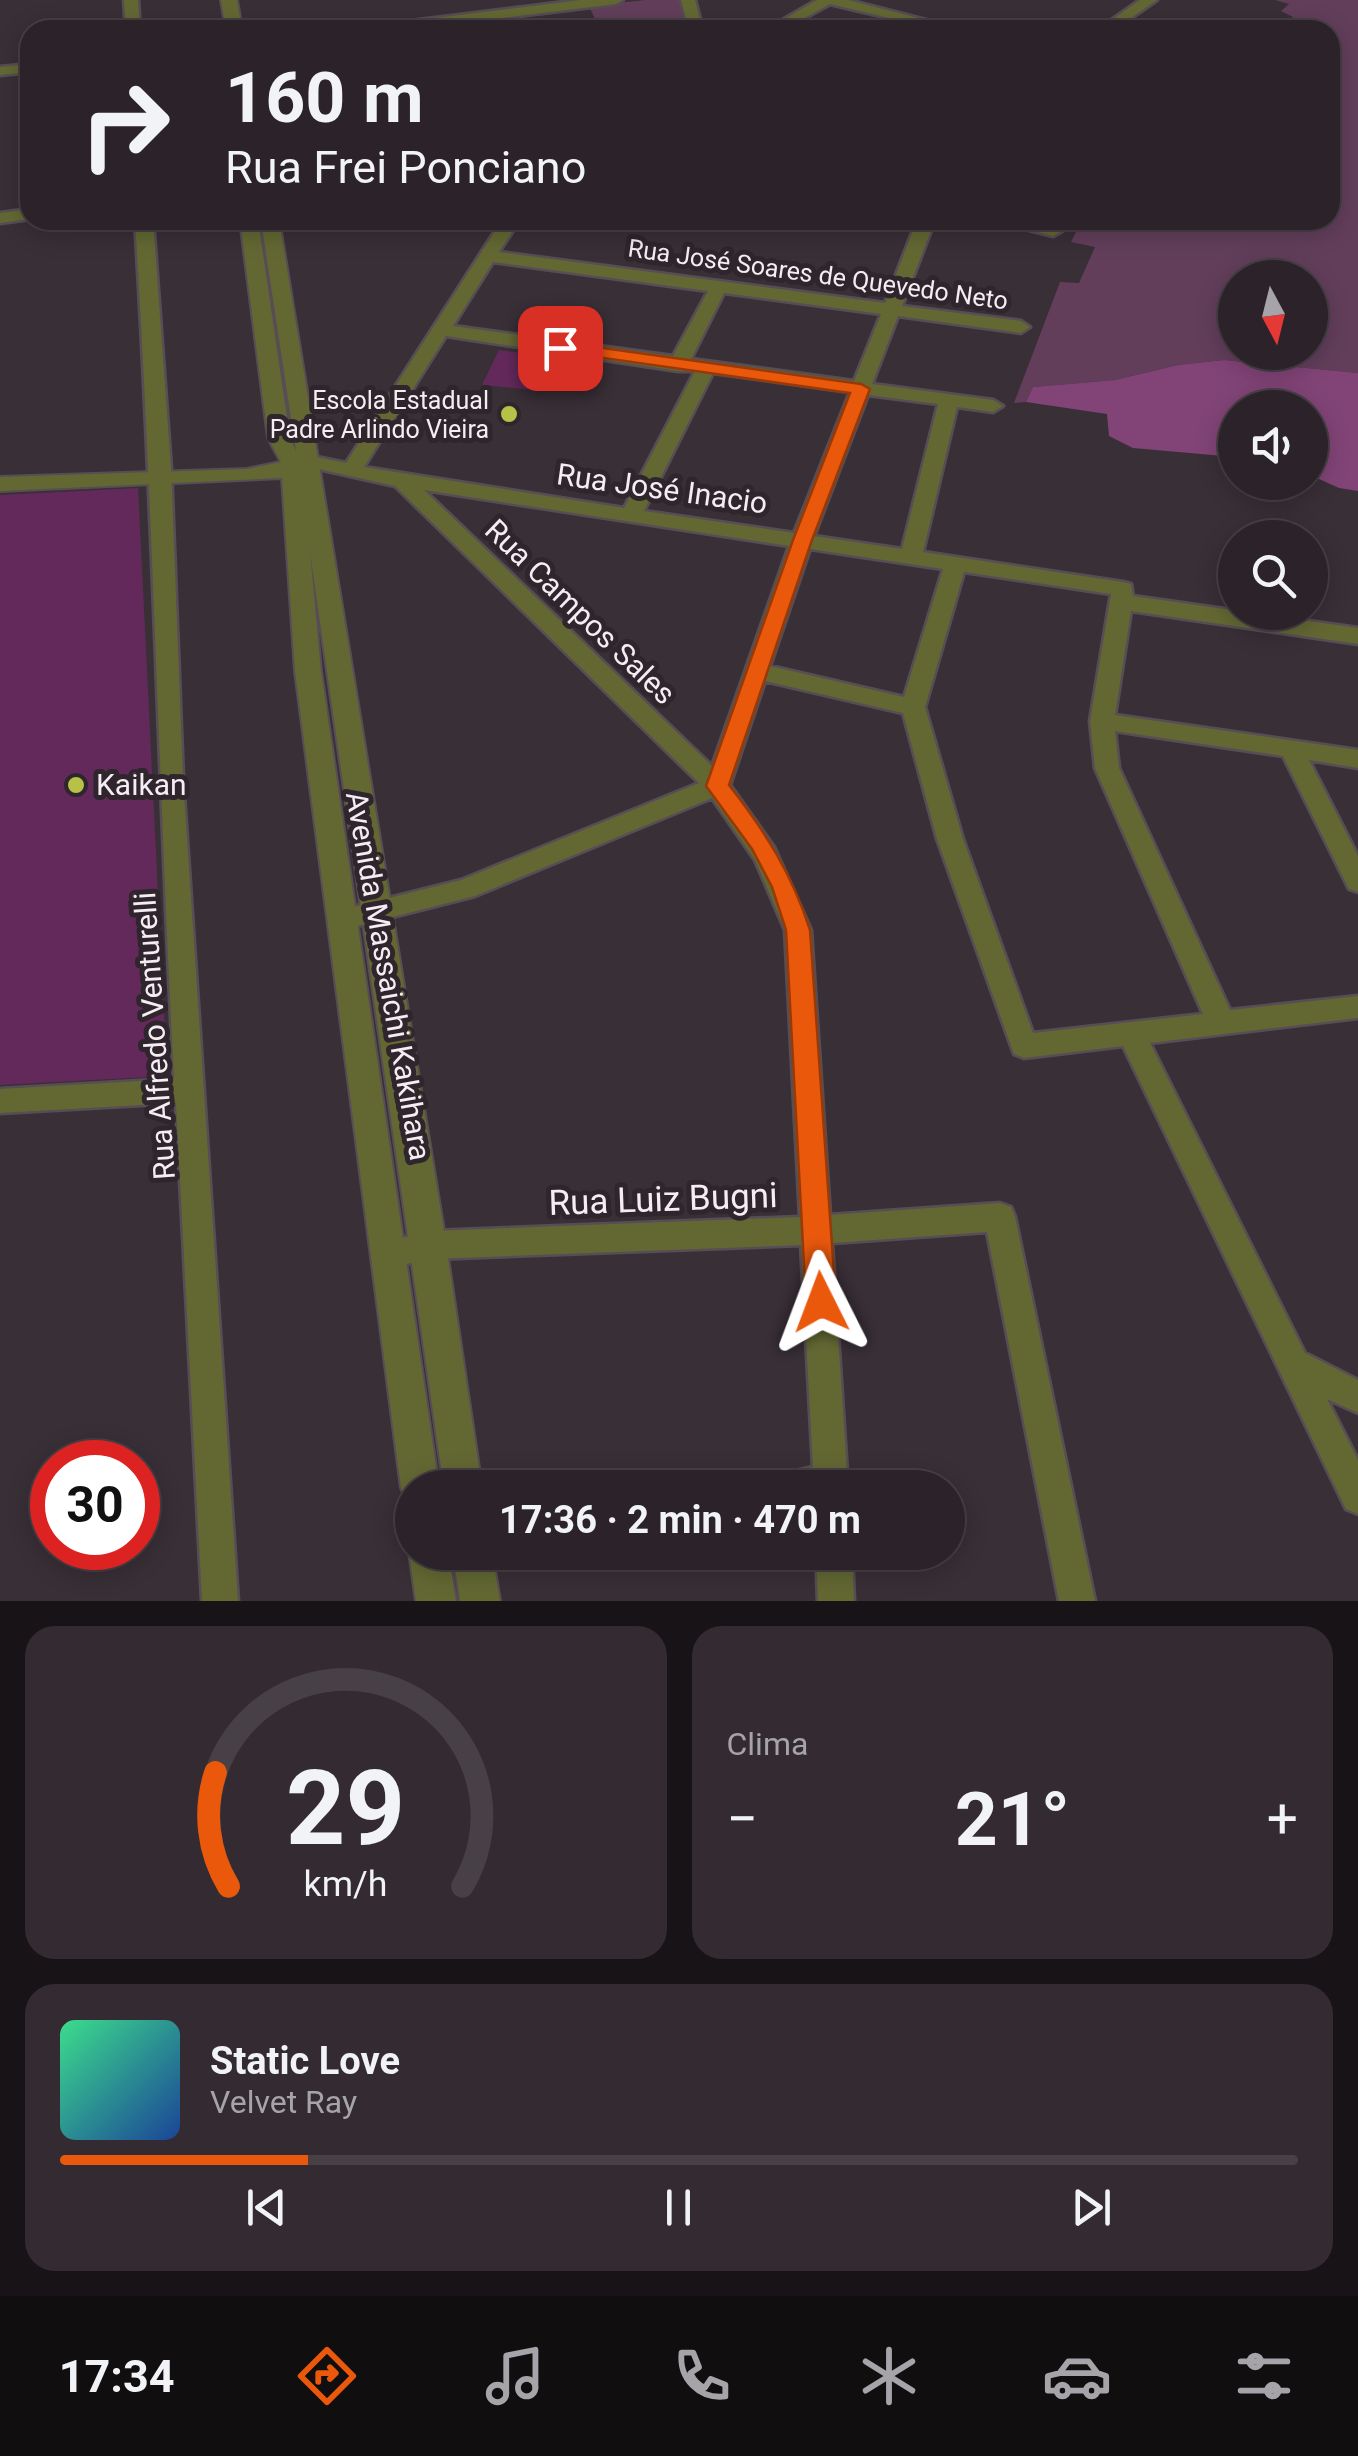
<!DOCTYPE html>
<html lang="pt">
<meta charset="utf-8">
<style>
body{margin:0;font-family:Roboto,sans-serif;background:#332b31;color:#f1f3f6;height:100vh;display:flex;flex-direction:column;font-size:38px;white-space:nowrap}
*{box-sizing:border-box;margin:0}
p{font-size:32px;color:#a6a4a8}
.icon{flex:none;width:55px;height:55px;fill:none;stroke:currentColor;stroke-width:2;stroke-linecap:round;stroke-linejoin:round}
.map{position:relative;height:1601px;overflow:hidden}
.side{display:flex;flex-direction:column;gap:25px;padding:25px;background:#181317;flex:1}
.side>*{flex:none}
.hud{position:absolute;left:20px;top:20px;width:1320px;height:210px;border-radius:30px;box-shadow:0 5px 25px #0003,0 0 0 2px #474046;background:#2b2329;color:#f1f3f6;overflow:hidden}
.needle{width:65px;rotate:173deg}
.tools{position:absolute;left:1218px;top:260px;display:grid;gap:20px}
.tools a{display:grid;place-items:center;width:110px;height:110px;border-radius:50%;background:#2b2329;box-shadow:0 5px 25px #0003,0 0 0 2px #474046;font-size:50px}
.speed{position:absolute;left:30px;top:1440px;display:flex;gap:20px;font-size:50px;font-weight:700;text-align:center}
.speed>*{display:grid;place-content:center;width:130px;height:130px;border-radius:50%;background:#2b2329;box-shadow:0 5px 25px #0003,0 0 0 2px #474046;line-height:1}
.speed .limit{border:15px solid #d22;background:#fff;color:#111}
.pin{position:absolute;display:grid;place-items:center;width:85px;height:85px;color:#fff;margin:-42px;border-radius:20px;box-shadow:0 5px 15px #0006}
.me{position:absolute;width:110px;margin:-55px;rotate:357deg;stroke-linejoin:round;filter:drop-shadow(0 0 8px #0008)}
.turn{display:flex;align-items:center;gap:35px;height:210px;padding:0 40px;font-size:45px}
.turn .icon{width:130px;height:130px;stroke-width:2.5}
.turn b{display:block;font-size:70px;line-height:85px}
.big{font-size:75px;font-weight:700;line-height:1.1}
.side .widget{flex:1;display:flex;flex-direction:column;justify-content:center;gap:15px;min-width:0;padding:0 35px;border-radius:30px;background:#332b31}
.side .dial{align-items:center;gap:0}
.dial svg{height:260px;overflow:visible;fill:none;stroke:#474046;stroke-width:7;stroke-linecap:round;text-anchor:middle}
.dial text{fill:#f1f3f6;stroke:none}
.song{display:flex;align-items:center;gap:30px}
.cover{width:120px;height:120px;border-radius:15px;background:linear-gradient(135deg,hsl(150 70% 55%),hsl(220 70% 35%))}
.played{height:10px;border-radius:5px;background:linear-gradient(90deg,#ea580c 20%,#474046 20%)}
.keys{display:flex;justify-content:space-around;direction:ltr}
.heat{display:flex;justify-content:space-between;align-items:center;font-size:55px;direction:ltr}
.side .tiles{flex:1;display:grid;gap:25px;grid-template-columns:1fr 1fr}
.widget:last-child{grid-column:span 2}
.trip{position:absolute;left:395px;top:1470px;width:570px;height:100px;border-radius:50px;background:#2b2329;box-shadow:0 5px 25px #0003,0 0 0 2px #474046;font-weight:700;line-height:100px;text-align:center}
.menu{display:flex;height:160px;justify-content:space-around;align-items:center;background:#110e10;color:#a6a4a8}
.menu .icon{width:70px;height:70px}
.menu .on{color:#ea580c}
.menu b{font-size:45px;color:#f1f3f6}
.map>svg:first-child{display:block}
.green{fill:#623e5b;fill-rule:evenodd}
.forest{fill:#824477}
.building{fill:#64295b}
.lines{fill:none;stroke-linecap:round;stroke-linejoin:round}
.minor-casing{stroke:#574d55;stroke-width:5}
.tertiary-casing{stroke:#574d55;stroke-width:4}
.minor{fill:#636833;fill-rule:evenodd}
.tertiary{fill:#636833;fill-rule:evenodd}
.route{fill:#ea580c;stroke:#983908;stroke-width:2.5}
.poi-dot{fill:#b7c148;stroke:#2f252d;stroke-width:4}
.labels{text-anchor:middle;stroke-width:10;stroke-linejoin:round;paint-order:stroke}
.far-street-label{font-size:25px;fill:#f4edf2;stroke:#2f252d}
.far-poi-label{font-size:25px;fill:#f4edf2;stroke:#2f252d;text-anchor:end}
.street-label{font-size:30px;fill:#f4edf2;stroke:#2f252d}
.poi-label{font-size:30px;fill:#f4edf2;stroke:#2f252d;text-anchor:start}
.near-street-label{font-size:35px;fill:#f4edf2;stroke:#2f252d}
</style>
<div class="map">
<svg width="1358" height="1601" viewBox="0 0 1358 1601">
<rect width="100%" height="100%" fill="#392f37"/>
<path class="green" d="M645 0H680L689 30H600L589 6Z
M1275 0H1358V373L1224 360 1178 365 1115 380 1033 387 1026 402 1014 403 1060 282 1079 283 1095 247 1071 242 1082 220H1330V30H1263L1272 18 1287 22 1293 17 1281 11 1289 4ZM1235 278H1310V352H1235Z"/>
<path class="forest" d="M1224 360 1358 373V491L1339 488 1310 475V408H1235V457L1133 448 1109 436 1107 414 1026 402 1033 387 1115 380 1178 365Z"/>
<path class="building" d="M499 350 561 358 547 391 482 385Z
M138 488 167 1076 0 1085V495Z"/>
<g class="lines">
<g class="minor-casing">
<path id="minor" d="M124 0H138L140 30H126Z
M581 0H623L616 4 405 30H363L370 26Z
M681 0H695L703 30H689Z
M817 0H848L965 30H940L830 4 783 30H765Z
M1140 0H1157L1114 30H1097Z
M30 64V72L0 75V67Z
M30 209V219L0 223V213Z
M135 220H153L171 468 183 779 238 1601H202L176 1103 0 1113V1089L174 1079C159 792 153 506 135 220Z
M502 220H520L499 252 885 303 917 220H935L902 306 1021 321 1030 327 1021 333 898 316 872 384 993 400 1003 406 993 412 957 407 923 552 1123 582 1131 584 1133 596 1358 628V644L1131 611 1115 715 1358 750V768L1309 760 1358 856V892L1349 889 1283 756 1115 731 1119 768 1230 1010 1358 996V1018L1150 1043 1305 1353 1358 1380V1413L1327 1399 1358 1460V1514L1346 1509 1123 1046 1024 1058 1014 1054 937 839 903 713 765 681 730 785 774 847 811 930 830 1215 1000 1203 1011 1207 1015 1217 1095 1601H1059L987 1232 832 1243 848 1488H769L774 1476 813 1467 801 1245 432 1259 390 1267 379 1263 374 1253 379 1243 432 1231 800 1217 785 930 755 860 712 798 475 896 345 929 336 926 332 919 336 912 345 909 461 880 699 783 395 486 305 466 302 462 312 456 346 463ZM493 262 708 291 673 356 453 326ZM724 293 881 314 854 381 691 359ZM446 336 678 371H695L624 508 364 467ZM713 373 850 392 794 533 644 511ZM868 395 938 404 902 549 814 536ZM424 490 789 546 712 766ZM810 549 943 569 904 697 770 666ZM964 572 1111 594 1090 721 1095 768 1203 1014 1033 1033 963 839 925 707Z
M990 220H1024L1062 231 1053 236Z
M816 1552H852L854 1601H818Z"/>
</g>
<g class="tertiary-casing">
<path id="tertiary" d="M221 0H237L242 30H226Z
M240 220H258L290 438 296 451 261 220H279L444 1231 482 1488H444L310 552 321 671 439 1488H412V1504L407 1501 401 1488 295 671 282 478 0 491V477L247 469 281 462 268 438Z
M412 1542V1552H448L456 1601H416L409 1552Z
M453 1552H492L500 1601H460Z"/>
</g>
<use href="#minor" class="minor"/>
<use href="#tertiary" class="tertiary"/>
</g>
<path class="route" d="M560 342 861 384 870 389 812 540 729 785C765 831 792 874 810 930L836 1302 831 1311 821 1315 811 1311 806 1302 786 930 772 887 752 849 706 786 793 540 850 393 554 351V344Z"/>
<g class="poi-dot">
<circle cx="509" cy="414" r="10"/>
<circle cx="76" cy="785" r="10"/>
</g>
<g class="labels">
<g class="far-street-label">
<text transform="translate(818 274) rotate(8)" y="9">Rua José Soares de Quevedo Neto</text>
</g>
<g class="far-poi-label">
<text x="489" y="409">Escola Estadual<tspan x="489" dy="29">Padre Arlindo Vieira</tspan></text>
</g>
<g class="street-label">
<text transform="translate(662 489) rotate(8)" y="10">Rua José Inacio</text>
<text transform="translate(580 612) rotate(44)" y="10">Rua Campos Sales</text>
<text transform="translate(388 976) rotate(80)" y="10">Avenida Massaichi Kakihara</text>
<text transform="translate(155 1036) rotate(-94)" y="10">Rua Alfredo Venturelli</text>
</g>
<g class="poi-label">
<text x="96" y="795">Kaikan</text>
</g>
<g class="near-street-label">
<text transform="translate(663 1199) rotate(-2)" y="12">Rua Luiz Bugni</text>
</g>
</g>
</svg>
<div class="tools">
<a><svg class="needle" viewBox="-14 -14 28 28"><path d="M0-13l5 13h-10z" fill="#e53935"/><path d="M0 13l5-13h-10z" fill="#a6a4a8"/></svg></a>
<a><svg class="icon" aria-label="sound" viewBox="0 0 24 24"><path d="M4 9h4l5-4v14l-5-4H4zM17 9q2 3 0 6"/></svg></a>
<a><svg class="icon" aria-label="search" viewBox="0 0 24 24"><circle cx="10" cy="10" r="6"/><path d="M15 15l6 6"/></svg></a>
</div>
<div class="speed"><div class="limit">30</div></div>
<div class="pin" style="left:560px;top:348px;background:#d93025"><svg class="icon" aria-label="arrive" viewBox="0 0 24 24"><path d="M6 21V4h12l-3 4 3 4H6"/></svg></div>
<svg class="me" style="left:821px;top:1302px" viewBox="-20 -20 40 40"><path d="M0-17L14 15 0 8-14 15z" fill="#ea580c" stroke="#fff" stroke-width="4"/></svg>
<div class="trip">17:36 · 2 min · 470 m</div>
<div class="hud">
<div class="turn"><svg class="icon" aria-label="right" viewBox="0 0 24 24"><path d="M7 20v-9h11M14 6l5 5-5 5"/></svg><div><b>160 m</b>Rua Frei Ponciano</div></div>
</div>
</div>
<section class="side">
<div class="tiles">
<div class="widget dial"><svg viewBox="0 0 100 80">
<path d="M14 69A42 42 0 1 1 86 69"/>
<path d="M14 69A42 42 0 0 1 10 34" stroke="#ea580c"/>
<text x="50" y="56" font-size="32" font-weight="700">29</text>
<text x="50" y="72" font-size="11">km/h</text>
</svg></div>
<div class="widget"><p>Clima</p>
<div class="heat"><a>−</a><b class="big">21°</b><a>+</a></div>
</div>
<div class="widget">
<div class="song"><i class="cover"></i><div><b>Static Love</b><p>Velvet Ray</p></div></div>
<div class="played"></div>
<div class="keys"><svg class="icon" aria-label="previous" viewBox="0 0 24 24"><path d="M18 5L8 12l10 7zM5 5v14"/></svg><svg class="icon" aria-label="pause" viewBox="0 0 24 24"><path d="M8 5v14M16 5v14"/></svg><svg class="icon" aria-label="next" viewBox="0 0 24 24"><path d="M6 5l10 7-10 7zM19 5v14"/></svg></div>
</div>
</div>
</section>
<nav class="menu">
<b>17:34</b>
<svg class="icon on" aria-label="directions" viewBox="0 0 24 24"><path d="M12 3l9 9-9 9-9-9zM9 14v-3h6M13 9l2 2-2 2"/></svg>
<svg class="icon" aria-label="music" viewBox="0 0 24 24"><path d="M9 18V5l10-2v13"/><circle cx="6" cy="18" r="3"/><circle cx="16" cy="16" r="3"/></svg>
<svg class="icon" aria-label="phone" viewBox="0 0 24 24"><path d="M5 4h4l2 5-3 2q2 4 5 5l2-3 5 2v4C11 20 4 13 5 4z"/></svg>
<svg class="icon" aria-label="climate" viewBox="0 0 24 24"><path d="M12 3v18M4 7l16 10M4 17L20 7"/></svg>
<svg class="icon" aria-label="car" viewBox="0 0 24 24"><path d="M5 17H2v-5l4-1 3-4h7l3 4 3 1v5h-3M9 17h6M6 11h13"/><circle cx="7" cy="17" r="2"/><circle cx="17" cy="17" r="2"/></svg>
<svg class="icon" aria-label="filters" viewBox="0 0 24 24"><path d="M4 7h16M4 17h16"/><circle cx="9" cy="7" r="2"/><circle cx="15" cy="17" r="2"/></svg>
</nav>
